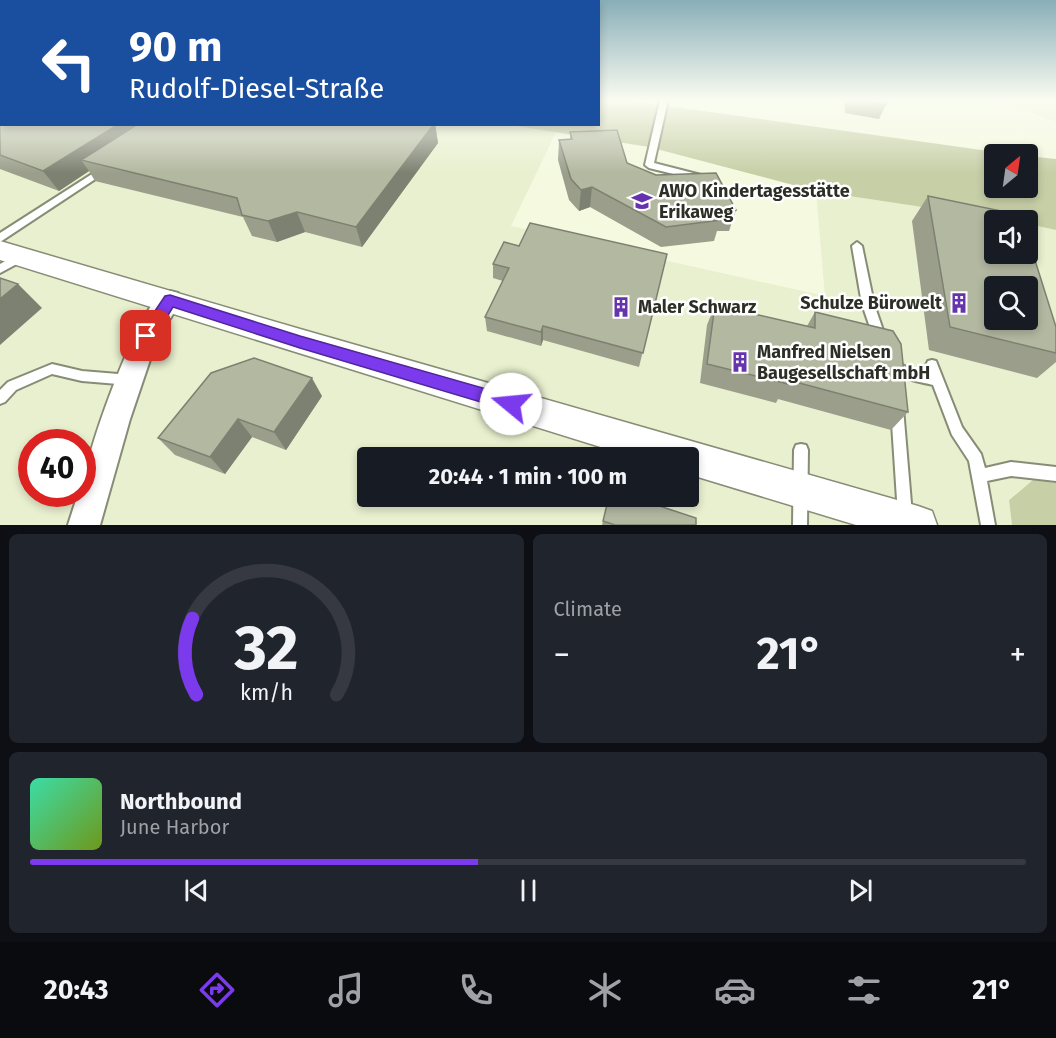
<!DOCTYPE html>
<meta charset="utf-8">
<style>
body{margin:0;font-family:"Fira Sans",sans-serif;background:#20242c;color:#f1f3f6;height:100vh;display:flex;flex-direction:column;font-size:22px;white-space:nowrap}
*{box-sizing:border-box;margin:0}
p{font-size:20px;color:#9ea1a6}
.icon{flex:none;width:33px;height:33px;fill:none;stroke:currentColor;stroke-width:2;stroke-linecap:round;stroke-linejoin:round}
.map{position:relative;height:525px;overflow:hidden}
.sheet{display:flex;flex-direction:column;gap:9px;padding:9px;background:#0d0f14;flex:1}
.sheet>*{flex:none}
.hud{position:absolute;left:0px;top:0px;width:600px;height:126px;box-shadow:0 3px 9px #0003;background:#1a4fa0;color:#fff;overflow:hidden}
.needle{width:39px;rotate:29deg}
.buttons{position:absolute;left:984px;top:144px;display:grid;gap:12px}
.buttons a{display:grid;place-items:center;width:54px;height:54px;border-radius:6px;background:#171b24;box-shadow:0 3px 9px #0003;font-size:30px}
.speed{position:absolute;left:18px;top:429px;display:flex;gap:12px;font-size:30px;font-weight:700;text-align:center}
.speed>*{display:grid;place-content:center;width:78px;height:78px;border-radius:50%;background:#171b24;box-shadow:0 3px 9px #0003;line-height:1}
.speed .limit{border:9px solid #d22;background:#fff;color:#111}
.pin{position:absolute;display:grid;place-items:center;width:51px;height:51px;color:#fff;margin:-26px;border-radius:12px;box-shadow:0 3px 9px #0006}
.me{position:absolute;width:66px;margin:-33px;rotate:287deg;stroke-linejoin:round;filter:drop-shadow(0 0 4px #0008)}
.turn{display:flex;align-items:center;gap:21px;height:126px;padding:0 30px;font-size:27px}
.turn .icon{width:78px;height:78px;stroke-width:2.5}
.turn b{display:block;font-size:42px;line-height:51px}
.big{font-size:45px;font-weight:700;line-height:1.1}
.sheet .tile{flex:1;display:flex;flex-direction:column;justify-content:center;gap:9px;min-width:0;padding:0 21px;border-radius:9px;background:#20242c}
.sheet .dial{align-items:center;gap:0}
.dial svg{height:156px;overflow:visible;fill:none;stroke:#363941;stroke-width:7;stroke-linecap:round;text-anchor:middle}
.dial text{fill:#f1f3f6;stroke:none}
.song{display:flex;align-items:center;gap:18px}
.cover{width:72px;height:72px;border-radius:9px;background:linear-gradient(135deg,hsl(160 70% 55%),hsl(80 70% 35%))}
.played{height:6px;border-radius:3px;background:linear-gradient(90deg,#7c3aed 45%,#363941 45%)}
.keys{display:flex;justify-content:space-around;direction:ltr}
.heat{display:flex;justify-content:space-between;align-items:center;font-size:33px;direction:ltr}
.sheet .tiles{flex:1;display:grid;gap:9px;grid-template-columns:1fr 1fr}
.tile:last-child{grid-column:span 2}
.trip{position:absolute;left:357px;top:447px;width:342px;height:60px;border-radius:6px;background:#171b24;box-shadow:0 3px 9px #0003;font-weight:700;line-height:60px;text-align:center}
.dock{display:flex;height:96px;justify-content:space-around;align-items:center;background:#090b0e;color:#9ea1a6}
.dock .icon{width:42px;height:42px}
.dock .selected{color:#7c3aed}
.dock b{font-size:27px;color:#f1f3f6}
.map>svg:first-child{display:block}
.built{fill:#e8f0cf;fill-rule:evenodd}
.green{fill:#c7cfa7}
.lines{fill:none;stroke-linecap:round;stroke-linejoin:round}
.service-casing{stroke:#878c76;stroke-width:4}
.minor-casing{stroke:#878c76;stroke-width:4}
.tertiary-casing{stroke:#878c76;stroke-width:3}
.service{fill:#fff;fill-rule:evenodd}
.minor{fill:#fff;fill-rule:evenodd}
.tertiary{fill:#fff;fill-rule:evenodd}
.wall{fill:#9a9e8a}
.shaded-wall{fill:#7d8171}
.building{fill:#b3b8a1;stroke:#7d8171;stroke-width:1.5;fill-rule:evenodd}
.route{fill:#7c3aed;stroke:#51269a;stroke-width:1.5}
.labels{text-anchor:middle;stroke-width:5;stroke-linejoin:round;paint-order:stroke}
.poi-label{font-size:18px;font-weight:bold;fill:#2d2f26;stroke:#fff;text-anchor:start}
</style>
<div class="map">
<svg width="1056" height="525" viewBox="0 0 1056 525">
<rect width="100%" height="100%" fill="#f4f9e0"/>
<path class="built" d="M0 100 2 124H510L556 132 511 226 825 296 816 191 994 217V254H1028V224L1056 230V483L1033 480 1009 499 1012 525H0ZM994 286H1028V320H994ZM32 442H82V494H32ZM368 458H688V496H368Z
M999 100H1056V122Z"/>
<path class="green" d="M599 100H625L1010 154H994V188H1028V156L1056 159V230L1028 224V220H1009L816 191 649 147 510 125 598 124Z
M1033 480 1056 483V525H1012L1009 500Z"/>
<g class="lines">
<g class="service-casing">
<path id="service" d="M660 100H668L654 163 701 175 703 177 701 179 698 180 649 168 645 165Z
M103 167 106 168V172L0 242V233Z
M857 242 862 246 874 304 886 339 884 342 880 344 876 342 874 339 862 304 852 246Z
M22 252 27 256 26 259 0 273V264Z
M932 360 936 361 962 427 981 454 985 468 1011 462 1056 467V481L1011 476 987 481 995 525H981L969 461 952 435 933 385C918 381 897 380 889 366L891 362 895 361 908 368 929 373 926 365 928 361Z
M52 364 82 371 130 375 134 376 136 380 134 384 130 385 82 381 52 374 16 390 5 402 0 404V390L8 382Z
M897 402 902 404 903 408 912 515 910 520 905 522 900 520 898 515 891 408 892 404Z
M801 444 806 445 808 450 807 525H793L794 450 796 445Z"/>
</g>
<g class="minor-casing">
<path id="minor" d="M170 291 178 293 182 300 157 339 130 419 100 525H68L78 494H82C82 461 136 314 161 294 162 293 169 291 170 291Z"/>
</g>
<g class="tertiary-casing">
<path id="tertiary" d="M0 241 300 329 918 506 932 511 937 525H856L688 474V458H636L0 260Z"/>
</g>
<use href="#service" class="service"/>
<use href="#minor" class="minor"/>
<use href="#tertiary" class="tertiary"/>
</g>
<path class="wall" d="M844 100H886V105L879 119 845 113Z
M0 103 2 124H435L438 143 362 247 305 232 277 242 252 236 243 217 95 181 89 171 59 191 0 169Z
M570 132 627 163 736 210 729 231H717L714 241 661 247 590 207 579 211 569 200 558 160 559 140 570 139Z
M928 196 1056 327V362L1037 378 929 350 912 221Z
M519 246 667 254 639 367 543 340 541 346 487 331 485 317 503 281 493 278V264Z
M715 305 807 326 815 312 908 412 891 430 778 399 776 403 700 383 707 325Z
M322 396 286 450 252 437 225 474 175 455 158 438Z
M609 496 696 525H602Z"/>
<path class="shaded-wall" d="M119 124H158L81 160 89 171 59 191 43 171Z
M434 124H435L438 143 362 247 356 227Z
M592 187 590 207 579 211 581 190Z
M297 212 305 232 277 242 268 221Z
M18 284 42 308 0 345V299Z
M543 326V340L541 346V332Z
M312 378 322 396 286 450 274 432Z
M238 419 252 437 225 474 210 457Z"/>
<path class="building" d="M853 100H886V105Z
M2 102V124H119L43 171 0 155V103Z
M138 124H434L356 227 297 212 268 221 242 215 237 198 81 160Z
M617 130 627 163 656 175 716 173 736 210 720 211 721 220 666 227 592 187 581 190 571 179 559 140 572 139 570 132Z
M928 196 1020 215 1022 220H994V254H1028V238L1056 327V353L950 327ZM994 286H1028V320H994Z
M530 223 667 254 643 353 543 326 541 332 485 317 509 268 493 264 504 242 519 246Z
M0 278 18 284 0 299Z
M715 305 815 328V312L893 331 901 344 908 412 788 380V384L707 364Z
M254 358 312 378 274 432 238 419 210 457 158 438 211 373Z
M609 496H629L696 518V525H615L603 521Z"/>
<linearGradient id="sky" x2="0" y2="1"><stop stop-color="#89aeb8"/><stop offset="0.58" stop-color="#fafcf1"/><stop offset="1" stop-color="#fafcf1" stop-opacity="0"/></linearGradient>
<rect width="1056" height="173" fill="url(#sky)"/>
<path class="route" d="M170 295 300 336 511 396 517 398 519 404 517 409 511 411 300 348 173 307 152 341 146 343 141 341 139 336 141 332 165 296Z"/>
<defs>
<g id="school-bare" transform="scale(1.62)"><path d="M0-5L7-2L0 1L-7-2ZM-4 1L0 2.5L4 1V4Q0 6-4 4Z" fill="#6534ac" stroke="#fff" stroke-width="2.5" paint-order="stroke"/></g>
<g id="building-bare" transform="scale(1.62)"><path d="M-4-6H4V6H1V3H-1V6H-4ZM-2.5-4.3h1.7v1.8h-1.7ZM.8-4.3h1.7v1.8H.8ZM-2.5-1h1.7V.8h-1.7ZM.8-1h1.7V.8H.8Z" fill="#6534ac" stroke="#fff" stroke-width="2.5" paint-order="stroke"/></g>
</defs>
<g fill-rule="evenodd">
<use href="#school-bare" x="642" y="201"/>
<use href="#building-bare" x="959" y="303"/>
<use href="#building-bare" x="621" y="307"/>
<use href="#building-bare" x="740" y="362"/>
</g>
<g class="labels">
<g class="poi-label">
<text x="659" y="197">AWO Kindertagesstätte<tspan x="659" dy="21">Erikaweg</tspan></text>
<text x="942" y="309" text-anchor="end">Schulze Bürowelt</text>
<text x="638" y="313">Maler Schwarz</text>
<text x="757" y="358">Manfred Nielsen<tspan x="757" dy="21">Baugesellschaft mbH</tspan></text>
</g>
</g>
</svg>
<div class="buttons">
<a><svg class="needle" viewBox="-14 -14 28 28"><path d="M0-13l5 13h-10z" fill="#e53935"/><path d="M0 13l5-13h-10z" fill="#9ea1a6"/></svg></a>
<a><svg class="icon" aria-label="sound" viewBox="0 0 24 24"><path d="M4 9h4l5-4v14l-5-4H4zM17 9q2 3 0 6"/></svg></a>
<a><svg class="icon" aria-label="search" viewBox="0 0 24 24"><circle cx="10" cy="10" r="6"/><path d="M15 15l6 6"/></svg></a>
</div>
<div class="speed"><div class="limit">40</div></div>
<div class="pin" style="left:146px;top:336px;background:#d93025"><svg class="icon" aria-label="arrive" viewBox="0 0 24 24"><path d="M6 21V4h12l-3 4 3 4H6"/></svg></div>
<svg class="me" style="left:511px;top:404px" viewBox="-20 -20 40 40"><circle r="19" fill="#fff"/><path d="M0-13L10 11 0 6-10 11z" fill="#7c3aed"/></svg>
<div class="trip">20:44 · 1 min · 100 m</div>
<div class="hud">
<div class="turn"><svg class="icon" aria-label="left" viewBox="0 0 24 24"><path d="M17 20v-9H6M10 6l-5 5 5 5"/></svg><div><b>90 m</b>Rudolf-Diesel-Straße</div></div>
</div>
</div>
<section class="sheet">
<div class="tiles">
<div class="tile dial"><svg viewBox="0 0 100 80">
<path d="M14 69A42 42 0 1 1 86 69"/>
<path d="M14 69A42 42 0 0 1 12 30" stroke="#7c3aed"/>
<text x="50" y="56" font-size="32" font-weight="700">32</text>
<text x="50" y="72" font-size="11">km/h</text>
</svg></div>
<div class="tile"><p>Climate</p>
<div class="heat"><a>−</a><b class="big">21°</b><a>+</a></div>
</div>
<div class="tile">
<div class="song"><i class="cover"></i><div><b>Northbound</b><p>June Harbor</p></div></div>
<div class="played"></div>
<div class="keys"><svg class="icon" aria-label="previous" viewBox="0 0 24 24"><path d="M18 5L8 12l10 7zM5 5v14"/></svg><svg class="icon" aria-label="pause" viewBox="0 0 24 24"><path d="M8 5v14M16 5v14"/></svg><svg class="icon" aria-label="next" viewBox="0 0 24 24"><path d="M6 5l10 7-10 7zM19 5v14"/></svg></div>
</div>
</div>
</section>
<nav class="dock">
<b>20:43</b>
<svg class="icon selected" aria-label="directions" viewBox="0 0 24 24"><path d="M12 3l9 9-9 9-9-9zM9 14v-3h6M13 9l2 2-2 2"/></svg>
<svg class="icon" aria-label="music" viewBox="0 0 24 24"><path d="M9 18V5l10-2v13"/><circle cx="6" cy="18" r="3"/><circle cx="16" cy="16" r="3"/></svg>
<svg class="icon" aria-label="phone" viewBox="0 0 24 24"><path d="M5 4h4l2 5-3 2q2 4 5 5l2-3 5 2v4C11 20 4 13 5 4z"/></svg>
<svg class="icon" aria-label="climate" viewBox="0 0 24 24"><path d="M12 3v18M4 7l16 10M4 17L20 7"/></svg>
<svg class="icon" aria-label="car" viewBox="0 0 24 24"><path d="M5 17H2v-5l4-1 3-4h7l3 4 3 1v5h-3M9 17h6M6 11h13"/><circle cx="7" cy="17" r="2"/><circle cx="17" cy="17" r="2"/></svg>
<svg class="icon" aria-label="filters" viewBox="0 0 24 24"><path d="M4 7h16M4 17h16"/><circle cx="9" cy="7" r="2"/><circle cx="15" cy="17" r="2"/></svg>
<b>21°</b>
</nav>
